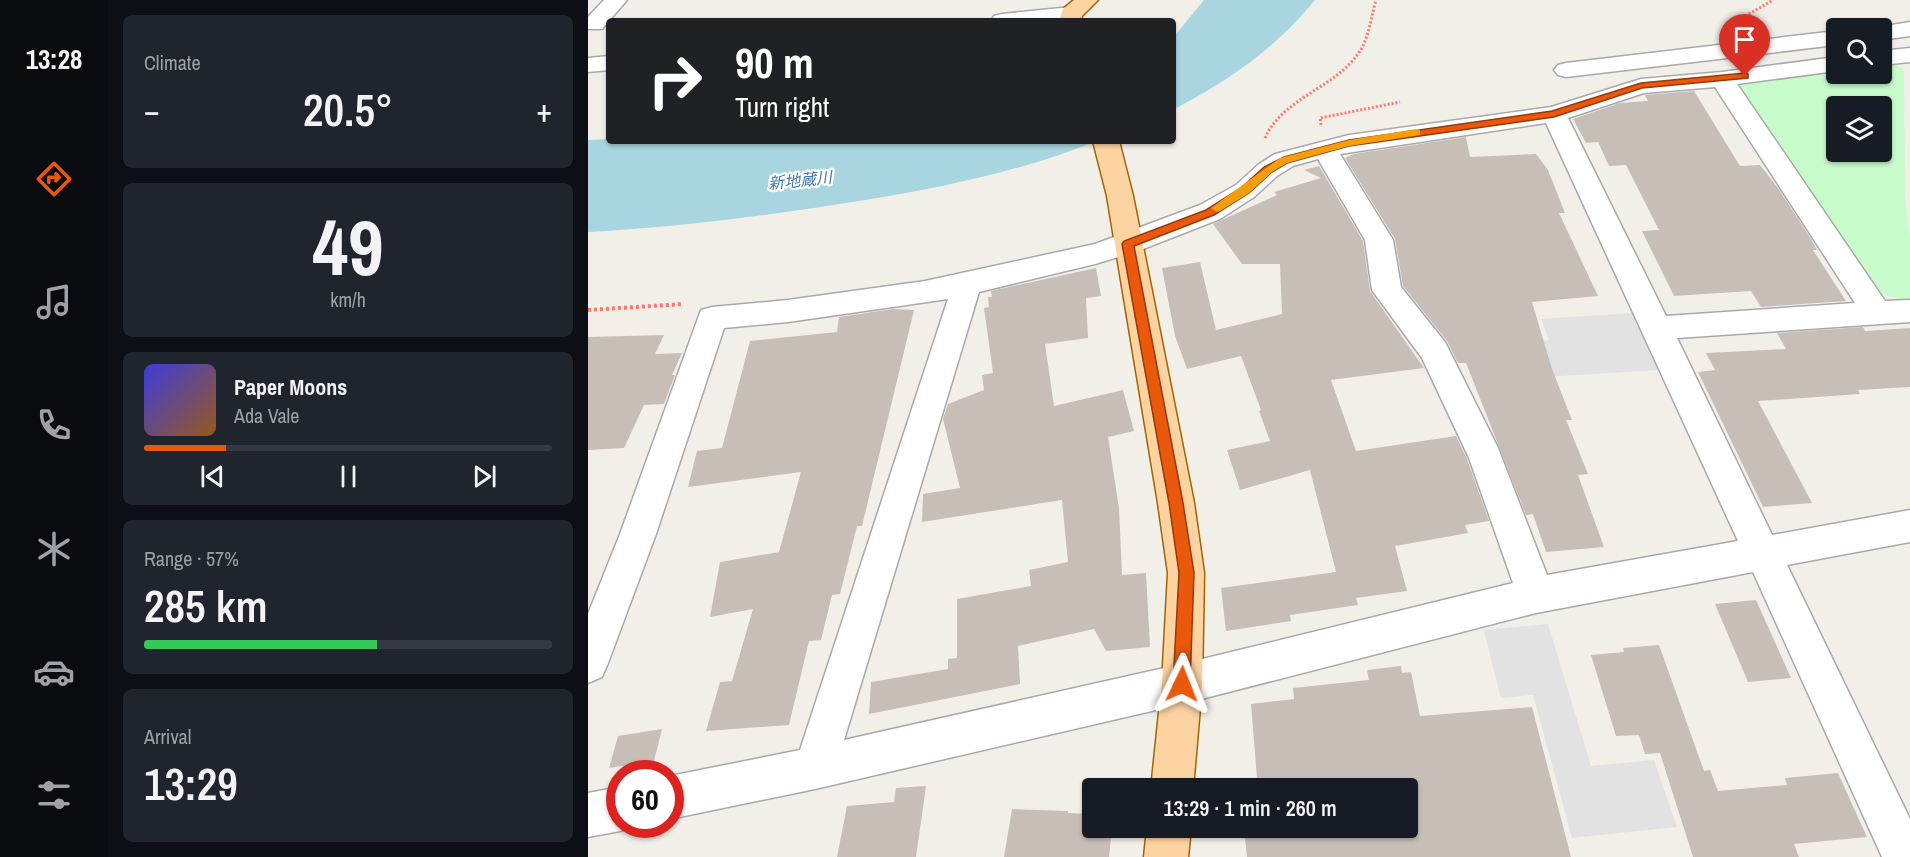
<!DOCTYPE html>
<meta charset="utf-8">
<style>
body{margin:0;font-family:"Archivo Narrow","Noto Sans JP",sans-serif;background:#20242c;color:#f1f3f6;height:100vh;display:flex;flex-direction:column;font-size:22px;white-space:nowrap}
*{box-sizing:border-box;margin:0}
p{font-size:20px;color:#9ea1a6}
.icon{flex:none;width:33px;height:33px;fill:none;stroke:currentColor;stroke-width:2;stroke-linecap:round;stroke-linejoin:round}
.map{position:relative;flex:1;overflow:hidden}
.sheet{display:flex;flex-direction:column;gap:15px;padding:15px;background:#0d0f14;width:480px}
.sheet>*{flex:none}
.banner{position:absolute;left:18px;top:18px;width:570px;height:126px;border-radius:6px;box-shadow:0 2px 4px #0004;background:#202124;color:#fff;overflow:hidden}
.controls{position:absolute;left:1238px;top:18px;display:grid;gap:12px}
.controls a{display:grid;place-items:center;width:66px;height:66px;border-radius:6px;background:#171b24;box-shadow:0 2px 4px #0004;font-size:30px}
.speed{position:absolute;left:18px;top:760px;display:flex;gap:12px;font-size:30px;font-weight:700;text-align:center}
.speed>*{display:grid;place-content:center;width:78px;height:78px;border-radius:50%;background:#171b24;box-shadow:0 2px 4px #0004;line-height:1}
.speed .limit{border:9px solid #d22;background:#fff;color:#111}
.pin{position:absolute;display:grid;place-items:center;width:51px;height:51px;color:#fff;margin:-62px -26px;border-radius:50% 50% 50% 0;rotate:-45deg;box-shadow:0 0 6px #0007}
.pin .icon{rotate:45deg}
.me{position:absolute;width:66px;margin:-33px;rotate:2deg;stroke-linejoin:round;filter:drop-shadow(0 0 4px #0008)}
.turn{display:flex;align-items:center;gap:21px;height:126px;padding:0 30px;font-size:27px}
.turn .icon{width:78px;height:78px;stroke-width:2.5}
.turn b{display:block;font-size:42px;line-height:51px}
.big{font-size:45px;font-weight:600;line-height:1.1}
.sheet .card{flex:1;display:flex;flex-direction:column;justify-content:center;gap:9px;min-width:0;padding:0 21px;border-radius:9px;background:#20242c}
.sheet .dial{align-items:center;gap:0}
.dial b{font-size:78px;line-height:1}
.song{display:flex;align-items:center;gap:18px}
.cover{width:72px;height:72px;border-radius:9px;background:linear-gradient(135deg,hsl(240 70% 55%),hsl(30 70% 35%))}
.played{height:6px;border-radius:3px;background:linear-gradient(90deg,#ea580c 20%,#363941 20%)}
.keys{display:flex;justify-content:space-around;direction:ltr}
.heat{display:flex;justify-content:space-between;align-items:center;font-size:33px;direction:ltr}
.charge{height:9px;border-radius:4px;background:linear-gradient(90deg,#34c759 57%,#363941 0)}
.trip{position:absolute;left:494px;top:778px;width:336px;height:60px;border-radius:6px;background:#171b24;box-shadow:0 2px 4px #0004;font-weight:600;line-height:60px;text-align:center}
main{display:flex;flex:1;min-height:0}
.tab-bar{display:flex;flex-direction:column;width:108px;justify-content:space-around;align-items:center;background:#090b0e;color:#9ea1a6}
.tab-bar .icon{width:42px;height:42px}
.tab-bar .active{color:#ea580c}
.tab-bar b{font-size:27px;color:#f1f3f6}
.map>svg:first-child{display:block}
.park{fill:#c7fbc9;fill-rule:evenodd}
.parking{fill:#e2e2e2}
.water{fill:#a9d5e0}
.building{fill:#c7beb8}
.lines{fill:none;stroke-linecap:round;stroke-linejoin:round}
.minor-casing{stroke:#a9a9a9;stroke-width:3}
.major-casing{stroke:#a06500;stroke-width:3}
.path-far1{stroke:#fd796f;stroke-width:3;stroke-dasharray:2 2;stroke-linecap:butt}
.path{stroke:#fd796f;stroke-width:4;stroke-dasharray:3 3;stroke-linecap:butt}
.minor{fill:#fff;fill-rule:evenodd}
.major{fill:#fed3a2;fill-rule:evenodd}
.route{fill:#ea580c;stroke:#983908;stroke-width:1.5}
.slow{fill:#f59e0b}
.labels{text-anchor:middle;stroke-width:4.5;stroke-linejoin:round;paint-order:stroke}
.far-water-label{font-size:16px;font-style:italic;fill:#4578a5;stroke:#fff}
</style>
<main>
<nav class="tab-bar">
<b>13:28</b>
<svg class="icon active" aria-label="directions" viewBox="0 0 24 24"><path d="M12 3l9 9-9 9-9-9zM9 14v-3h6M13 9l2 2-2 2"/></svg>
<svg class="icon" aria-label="music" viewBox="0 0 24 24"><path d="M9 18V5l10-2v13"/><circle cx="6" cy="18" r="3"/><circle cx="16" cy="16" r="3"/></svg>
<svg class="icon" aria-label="phone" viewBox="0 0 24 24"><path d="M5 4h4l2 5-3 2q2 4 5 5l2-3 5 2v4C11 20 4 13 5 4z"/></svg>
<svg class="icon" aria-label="climate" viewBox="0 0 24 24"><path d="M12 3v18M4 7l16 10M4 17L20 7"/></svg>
<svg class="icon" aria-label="car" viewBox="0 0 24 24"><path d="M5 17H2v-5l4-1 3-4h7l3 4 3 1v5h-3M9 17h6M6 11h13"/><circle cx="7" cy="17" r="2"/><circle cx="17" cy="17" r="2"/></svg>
<svg class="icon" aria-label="filters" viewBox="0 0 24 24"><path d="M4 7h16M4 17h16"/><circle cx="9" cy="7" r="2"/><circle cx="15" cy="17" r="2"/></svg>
</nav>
<section class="sheet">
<div class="card"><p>Climate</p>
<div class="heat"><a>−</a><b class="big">20.5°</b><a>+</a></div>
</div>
<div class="card dial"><b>49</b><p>km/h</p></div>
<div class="card">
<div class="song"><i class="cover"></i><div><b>Paper Moons</b><p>Ada Vale</p></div></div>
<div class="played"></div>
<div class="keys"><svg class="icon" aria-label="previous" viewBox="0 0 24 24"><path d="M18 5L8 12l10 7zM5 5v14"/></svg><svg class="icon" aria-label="pause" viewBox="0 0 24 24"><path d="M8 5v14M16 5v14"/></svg><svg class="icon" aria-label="next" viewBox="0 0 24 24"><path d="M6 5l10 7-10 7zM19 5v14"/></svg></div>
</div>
<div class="card"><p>Range · 57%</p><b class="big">285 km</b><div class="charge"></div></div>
<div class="card"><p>Arrival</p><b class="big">13:29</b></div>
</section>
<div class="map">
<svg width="1322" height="857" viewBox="0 0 1322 857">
<rect width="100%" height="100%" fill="#f2efe9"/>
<path class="park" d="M1302 62 1316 70 1317 196 1322 239V298L1312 300 1292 293 1149 90 1150 84 1155 80 1248 69V74H1293V63ZM1248 106H1293V152H1248Z"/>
<path class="parking" d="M1044 313 1070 370 957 377 945 342 961 340 953 319Z
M960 624 1003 766 1066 760 1089 827 984 838 945 695 913 698 896 630Z"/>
<path class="water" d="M616 0H727C685 51 642 79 585 110V38Z
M21 139V141H509C419 177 321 194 226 208 151 219 76 228 0 232V140Z"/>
<path class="building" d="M1106 91 1152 166 1172 165 1190 188 1223 239 1229 250H1225L1258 301 1173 307 1163 291 1086 296 1054 231 1071 230 1038 165 1021 166 1010 142 998 143 985 119 1032 103 1060 101 1057 95Z
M878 137 882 157 948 154 960 170 977 213H971L1010 296 944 302 964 369 984 420H978L1000 474 990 475 1016 547 958 552 945 514 938 515 878 363H870L859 341 815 286 807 239 757 158 766 154Z
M731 166 775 241 782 291 836 368 743 380 768 451 868 436 879 459 901 521 877 525 880 533 807 546 819 591 768 598 770 605 702 615 703 621 638 631 633 588 748 572 722 470 652 490 639 450 682 441 671 411 673 410 653 356 599 369 587 336 574 268 612 262 628 330 694 314 692 264H654L625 224 689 195 686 192 733 178 716 170Z
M508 268 513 296 498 298 500 338 457 344 466 406 535 390 546 431 520 437 531 508 534 575 558 573 562 647 518 651 506 629 430 646 432 684 281 714 283 682 360 669V659L369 658V599L443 586 441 570 480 562 474 500 334 522 335 494 372 488 355 419 360 404 396 390 394 375 405 373 396 308 401 307 400 297H404L403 291Z
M305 309 326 310 274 526H269L252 594 244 595 233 640 221 641 201 725 118 731 132 682 144 681 165 609 122 617 132 562 191 552 213 472 100 487 109 451 134 448 162 341 249 332 251 317Z
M1275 327 1277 331 1322 328V387L1270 390 1272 394 1170 401 1224 503 1175 507 1110 372 1127 370 1118 353 1198 349 1189 333Z
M76 335 67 354 94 353 84 375H87L76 404 56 405 36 448 0 450V337Z
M1168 600 1203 678 1160 682 1127 604Z
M1071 645 1116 771 1122 770 1130 791 1199 785 1197 778 1250 773 1279 837 1206 844 1211 857H1105L1072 753 1057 754 1051 735 1028 736 1003 655 1036 652 1035 648Z
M813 666 814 673 823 672 832 716 944 707 983 857H659L656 828H819V789H659L658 780 669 778 663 704 706 699 705 688 781 680 779 670Z
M74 729 66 761 21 768 30 736Z
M338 786 328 857H249L259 806 306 802 308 788Z
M424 809 480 811V813L504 814V828H524L521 857H416Z"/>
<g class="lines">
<g class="minor-casing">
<path id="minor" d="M16 0H39L14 29H0V17Z
M483 7 491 9 494 14 491 19 479 21H403L406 16 414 14Z
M1322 22V36L1293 40V28H1285Z
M1248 31V45L978 77 970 75 966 70 970 65 978 63Z
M1322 48V62L1293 65V51Z
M21 56V70L0 72V58Z
M1248 57V71L1149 84 1297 301 1322 300V322L1089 338 1184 535 1322 510V542L1199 565 1322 819V857H1294L1165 572 948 613 594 704 227 789 82 819V776L212 750 360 299 200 322 136 328 68 534 20 663 14 677 0 683V614L32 534 113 310 124 307 200 300 337 281 507 244 612 205 648 185 671 164 687 154 761 135 963 107 1053 79 1134 72ZM1127 87 1267 303 1078 316 980 118 1056 93ZM958 123 1150 541 959 575 910 448 857 342 813 287 805 240 752 154ZM730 159 777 240 784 290 834 358 881 458 925 583 594 664 256 740 391 292 507 264 550 251 632 219 666 197 689 176 705 166Z
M32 787V825H46L32 831 0 837V793Z"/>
</g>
<g class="major-casing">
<path id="major" d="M486 0H510L494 16 493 21H471L475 9Z
M505 141H531L545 196 606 503 616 573 614 684 605 789H563L574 684 580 573 570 503 519 196Z
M559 828H603L600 857H556Z"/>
</g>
<path class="path-far1" d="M1147 22 1185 0
M733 125 732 118 812 102
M677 138C694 99 746 88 770 54 781 39 783 17 788 0"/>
<path class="path" d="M0 310 95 304"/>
<use href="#minor" class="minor"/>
<use href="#major" class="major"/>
</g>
<path class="route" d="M1157 73 1160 74V78L1054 88 966 117 761 146 699 163 684 172 661 193 626 215 546 246 595 503 606 573 602 684 600 690 594 692 588 690 585 684 591 573 581 503 534 244 536 241 618 210 653 188 676 167 696 157 761 140 964 111 1053 83Z"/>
<path class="slow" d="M828 129 832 130V135L761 146 699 163 684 172 661 193 632 211 629 212 623 208 692 158 761 140Z"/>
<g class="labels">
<g class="far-water-label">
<text transform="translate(212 180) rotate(-6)" y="6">新地蔵川</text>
</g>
</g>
</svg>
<div class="controls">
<a><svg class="icon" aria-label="search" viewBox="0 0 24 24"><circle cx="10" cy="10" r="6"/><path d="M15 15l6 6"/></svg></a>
<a><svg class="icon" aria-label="layers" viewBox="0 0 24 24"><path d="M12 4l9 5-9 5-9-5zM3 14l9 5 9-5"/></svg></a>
</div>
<div class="speed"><div class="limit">60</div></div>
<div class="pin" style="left:1157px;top:76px;background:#d93025"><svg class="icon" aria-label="arrive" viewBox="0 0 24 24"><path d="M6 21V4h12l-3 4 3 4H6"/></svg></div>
<svg class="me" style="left:594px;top:684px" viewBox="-20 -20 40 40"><path d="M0-17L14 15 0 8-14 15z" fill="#ea580c" stroke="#fff" stroke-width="4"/></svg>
<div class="trip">13:29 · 1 min · 260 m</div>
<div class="banner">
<div class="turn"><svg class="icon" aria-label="right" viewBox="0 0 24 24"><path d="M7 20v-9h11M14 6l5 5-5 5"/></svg><div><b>90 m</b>Turn right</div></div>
</div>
</div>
</main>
